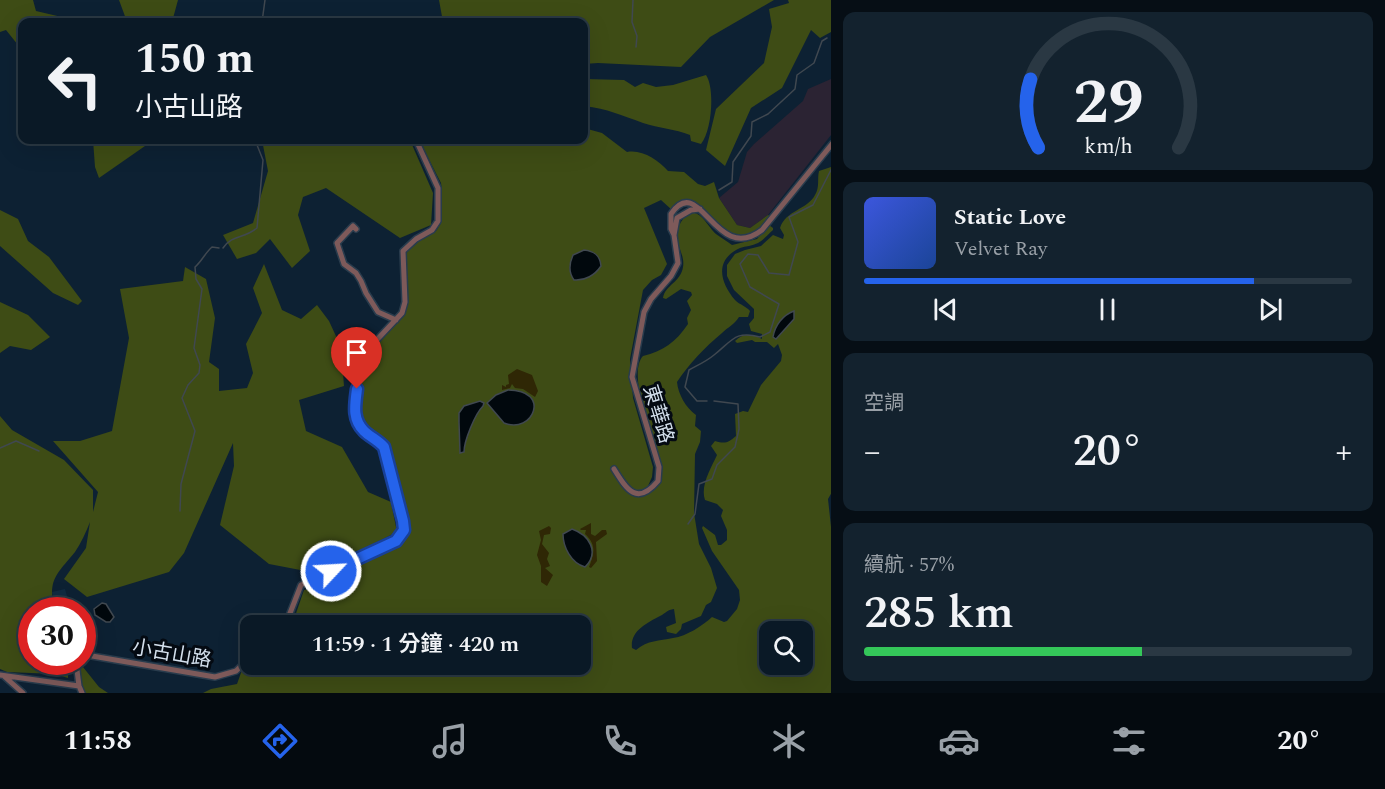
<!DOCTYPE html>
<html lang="zh-TW">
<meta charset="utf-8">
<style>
body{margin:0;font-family:Spectral,"Noto Sans TC",serif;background:#13222e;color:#f1f3f6;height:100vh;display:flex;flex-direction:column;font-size:22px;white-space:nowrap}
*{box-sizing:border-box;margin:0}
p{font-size:20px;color:#99a0a7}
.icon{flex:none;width:33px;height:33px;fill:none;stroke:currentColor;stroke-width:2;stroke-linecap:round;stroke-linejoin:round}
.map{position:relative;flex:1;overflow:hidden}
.drawer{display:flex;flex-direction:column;gap:12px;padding:12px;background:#060e15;width:554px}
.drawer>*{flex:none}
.hud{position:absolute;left:18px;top:18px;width:570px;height:126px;border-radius:12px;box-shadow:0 6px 24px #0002,0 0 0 2px #2a3843;background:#0a1926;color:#f1f3f6;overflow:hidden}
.buttons{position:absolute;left:759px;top:621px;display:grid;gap:12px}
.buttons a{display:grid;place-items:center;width:54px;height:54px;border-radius:12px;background:#0a1926;box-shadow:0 6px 24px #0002,0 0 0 2px #2a3843;font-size:30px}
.speed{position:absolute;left:18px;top:597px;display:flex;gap:12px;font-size:30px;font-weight:700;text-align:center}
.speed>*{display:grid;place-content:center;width:78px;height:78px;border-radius:50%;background:#0a1926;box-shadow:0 6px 24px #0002,0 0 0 2px #2a3843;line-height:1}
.speed .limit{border:9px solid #d22;background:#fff;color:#111}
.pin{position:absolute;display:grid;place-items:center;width:51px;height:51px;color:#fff;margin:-62px -26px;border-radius:50% 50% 50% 0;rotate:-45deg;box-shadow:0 0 6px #0007}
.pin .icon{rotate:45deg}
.me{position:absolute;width:66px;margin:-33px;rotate:65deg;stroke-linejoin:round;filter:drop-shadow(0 0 4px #0008)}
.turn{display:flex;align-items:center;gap:21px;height:126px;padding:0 18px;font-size:27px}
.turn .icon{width:78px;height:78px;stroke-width:2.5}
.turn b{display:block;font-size:42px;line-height:51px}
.big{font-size:45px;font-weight:600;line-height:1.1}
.drawer .tile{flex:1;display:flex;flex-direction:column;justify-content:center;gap:9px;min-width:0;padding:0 21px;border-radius:12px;background:#13222e}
.drawer .dial{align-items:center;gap:0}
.dial svg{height:156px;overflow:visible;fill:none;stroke:#2a3843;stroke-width:7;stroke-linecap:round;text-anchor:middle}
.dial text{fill:#f1f3f6;stroke:none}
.song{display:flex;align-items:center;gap:18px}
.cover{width:72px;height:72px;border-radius:9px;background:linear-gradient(135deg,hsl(230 70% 55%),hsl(220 70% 35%))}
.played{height:6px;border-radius:3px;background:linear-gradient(90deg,#2563eb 80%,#2a3843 80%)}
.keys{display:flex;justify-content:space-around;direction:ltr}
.heat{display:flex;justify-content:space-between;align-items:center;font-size:33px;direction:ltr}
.charge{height:9px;border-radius:4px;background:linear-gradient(90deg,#34c759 57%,#2a3843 0)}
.trip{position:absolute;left:240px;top:615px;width:351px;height:60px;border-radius:12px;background:#0a1926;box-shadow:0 6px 24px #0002,0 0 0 2px #2a3843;font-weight:600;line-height:60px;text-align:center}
.dock{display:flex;height:96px;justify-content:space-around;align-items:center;background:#040a0f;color:#99a0a7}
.dock .icon{width:42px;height:42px}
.dock .active{color:#2563eb}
.dock b{font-size:27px;color:#f1f3f6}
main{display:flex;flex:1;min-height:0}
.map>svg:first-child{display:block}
.built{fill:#112b41}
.industrial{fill:#2b2333}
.green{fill:#3e4c15;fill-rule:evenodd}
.sand{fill:#2f2705}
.water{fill:#01080d;stroke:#404850;stroke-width:1.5}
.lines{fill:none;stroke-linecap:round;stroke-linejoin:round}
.stream{stroke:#404850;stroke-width:1.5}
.minor-casing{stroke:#293c4d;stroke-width:8}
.minor{stroke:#7e5a5a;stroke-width:5}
.route-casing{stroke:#184099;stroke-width:15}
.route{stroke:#2563eb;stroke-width:10}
.labels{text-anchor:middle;stroke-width:6;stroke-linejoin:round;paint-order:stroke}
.street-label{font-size:20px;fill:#d3dfec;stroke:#040a12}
</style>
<main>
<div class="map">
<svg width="832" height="693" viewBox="0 0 832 693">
<rect width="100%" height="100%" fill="#0d2133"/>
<path class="built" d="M65 589 71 610H56L52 592Z"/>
<path class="industrial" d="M831 79V135L768 215 750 228 737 225 719 198 738 182 747 152 754 144 803 101 808 89Z"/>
<path class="green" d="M0 0H33L36 11 83 22H22V50L6 30 0 32Z
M119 0H178L172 22H132L126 19Z
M439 0H774L710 37 681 67 598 63 584 64V22H443Z
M788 0H831V32L820 38 811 30 782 88 751 108 725 166 706 150 716 109 764 63 772 27 769 9 789 3Z
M706 75C715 88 712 131 701 144L691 141 690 135C675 129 659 128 643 123 621 115 608 109 584 106V79L624 80 635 87 643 83 656 87 673 85Z
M584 128 602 133 627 152C642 149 658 160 668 171L684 172 698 184 705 186 714 182 719 198 737 225 750 228 768 215 770 216C760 232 741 244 723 231 708 220 694 186 672 210L661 200 644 208 667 264 661 275 652 280 643 290 630 359 633 398 653 467 652 477 648 486 655 489C661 483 662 476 662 468 655 445 626 374 643 356 663 351 676 342 688 324L687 318 691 310 687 301 692 295 691 292 681 289 666 299 663 298C665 285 681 282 683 267 685 256 677 246 676 235 676 230 679 226 681 222 696 199 706 225 716 234 721 238 727 241 732 245L757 239 769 225 773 228V230C768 234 764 240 758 243 752 246 746 246 740 248 714 260 720 282 735 300 740 305 746 306 750 311L748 317H739C734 325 728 327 722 333 705 347 689 364 677 382 678 394 686 408 696 415L695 426 701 431 700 442 695 454 694 513 699 544 711 568 717 588 711 602 706 605 701 616 682 624 681 629 676 634 667 632 666 627 676 623 674 609C667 610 666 613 660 616 647 623 630 631 632 648L636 650C648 640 659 641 673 638 687 636 702 626 712 617L724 622 727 621 737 609 740 600 739 590 712 551 702 528 703 526 715 535 718 545H721L727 540V530L721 516 723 510 717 504 705 500C700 486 711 468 717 455L711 446 715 441C725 444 728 443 736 436L735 414 743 411 748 412 761 385 781 361 782 355 778 344 774 348 767 342H755L752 340 737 343 735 341C743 333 752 333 762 339V334L751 331 749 324 754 318V309L734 290 727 276V265L735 254 745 250 761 246 773 235 783 239 784 235 780 228C786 210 807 210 815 195 820 187 817 179 819 171L831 167 832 492 828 499 832 536 831 693H203L211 689 237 684 242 670 250 662V664H580V626L292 625 304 590 340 585 342 568 400 539 405 532 389 456 373 434 361 424 356 412 364 366 400 312 403 299V263L406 248 436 231 441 223 442 192 441 183 419 140H584ZM770 632H802V664H770Z
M93 140H146L145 146 99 178 95 167Z
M262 140H410L433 193 431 225 400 238 326 188 303 197 298 215 310 251 292 268 270 239 256 253 237 259 223 235 253 223 268 171Z
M0 210 18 219 28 241 49 257 82 301 78 305 53 293 0 246Z
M264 264 282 310 301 319 317 305 329 321 341 347 344 386 299 400 306 431 342 447 368 492 391 502 397 532 316 573 269 564 220 525 234 466 233 443 184 553 169 572 87 597 64 579 86 548 90 522C86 532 81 543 75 552 56 575 48 579 54 610H32V662H68V678L55 674 7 672 0 669V416L12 430 64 460 93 490V512L98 492 53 441H80L112 431 129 338 120 289 183 281 185 267 206 279 215 318 209 362 219 369V391L247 388 253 373 246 344 262 313 253 288Z
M0 302 28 315 50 337 31 350 10 346 0 353Z
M77 662H79L99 687 108 693H84L80 686Z"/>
<path class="sand" d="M517 369 532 375 538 391 535 397 523 389 515 388 512 384 510 388 502 390V385L506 387V385L509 384 508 375Z
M591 523V534L595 536 602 530H606L607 534 596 542 597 561 591 568 589 567C594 554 597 545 585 534L586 530H581L580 529Z
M549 526 551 528 550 534 544 535 542 544 549 553 547 559 550 566 545 568 553 575 547 586 541 582V566L537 555 541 540 539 531Z"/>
<path class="water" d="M584 250C594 251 600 255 601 266 595 275 585 281 574 280 568 272 569 264 573 255Z
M794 311V319L776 339 773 337C775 325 783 315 794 311Z
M508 390C552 390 533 435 504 423L487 403 496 395Z
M480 401 484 403 483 406C475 414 464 441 464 452L460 453 459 422V413L464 406Z
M572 529C589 535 600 552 585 567 571 563 563 547 563 534Z
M102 603 106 604 114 617 110 622H106L95 615 94 609Z"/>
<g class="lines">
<path class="stream" d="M633 0 632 22 637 36 636 47
M262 22 265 0
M719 190 732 182 733 162 751 136 752 122 768 114 795 89 797 75 814 63 822 41 827 38
M223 248C233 234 244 239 257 228L263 160 255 140
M707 401H697L685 387 689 370C698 365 707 361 714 355 732 341 735 330 760 337L770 332 779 304 750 287 740 264 748 254 758 255 769 273 789 275 798 242 789 217 813 205 832 168
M0 448 16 441 39 451
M180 511 181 484 195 431 182 398 188 385 199 373 200 365 194 348 202 289 196 279 195 267C202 261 205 253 212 247L219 248
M688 524 695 514 699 484 712 479 717 465 735 447 739 429 738 404 714 401"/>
<g class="minor-casing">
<path id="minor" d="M356 229 353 226 337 243 344 264 356 273 361 281 366 293 378 312 396 320
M674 235 671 229V214C700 171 715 266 762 230L832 144
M614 469C627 490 637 506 658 481L659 467 632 377 644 312 651 299 671 276 678 263 674 235 677 218 691 210 700 209
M285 626 301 585 396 541 404 530 389 460 384 447 377 439 365 433 357 422 354 414 357 379 360 366 372 345 402 313 405 302 403 251 416 239 432 230 438 221V188L416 140
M82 652 92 656 215 677 236 671 250 657
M76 662 79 686
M0 675 79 686 82 693
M5 677 23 693"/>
</g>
<use href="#minor" class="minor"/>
</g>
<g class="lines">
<g class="route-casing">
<path id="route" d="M331 571 396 541 404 530 403 521 384 447C378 440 370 437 364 431 352 419 355 405 357 389"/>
</g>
<use href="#route" class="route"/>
</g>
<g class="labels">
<g class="street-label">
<text transform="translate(659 414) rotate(73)" y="7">東華路</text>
<text transform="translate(172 653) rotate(10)" y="7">小古山路</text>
</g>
</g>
</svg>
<div class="buttons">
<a><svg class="icon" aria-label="search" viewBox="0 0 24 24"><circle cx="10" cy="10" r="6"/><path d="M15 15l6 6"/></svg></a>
</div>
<div class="speed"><div class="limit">30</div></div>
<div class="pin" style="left:357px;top:389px;background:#d93025"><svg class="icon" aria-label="arrive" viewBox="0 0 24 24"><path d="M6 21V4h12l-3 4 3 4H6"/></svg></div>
<svg class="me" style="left:331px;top:571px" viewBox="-20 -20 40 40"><circle r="17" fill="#2563eb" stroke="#fff" stroke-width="3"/><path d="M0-11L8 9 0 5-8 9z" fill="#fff"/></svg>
<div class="trip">11:59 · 1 分鐘 · 420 m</div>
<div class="hud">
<div class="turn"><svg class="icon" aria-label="left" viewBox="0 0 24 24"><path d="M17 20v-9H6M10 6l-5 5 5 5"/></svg><div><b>150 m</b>小古山路</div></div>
</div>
</div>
<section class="drawer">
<div class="tile dial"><svg viewBox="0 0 100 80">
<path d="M14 69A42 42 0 1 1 86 69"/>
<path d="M14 69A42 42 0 0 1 10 34" stroke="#2563eb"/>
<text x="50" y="56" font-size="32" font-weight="700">29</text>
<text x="50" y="72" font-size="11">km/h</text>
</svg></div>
<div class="tile">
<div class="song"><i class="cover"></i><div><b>Static Love</b><p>Velvet Ray</p></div></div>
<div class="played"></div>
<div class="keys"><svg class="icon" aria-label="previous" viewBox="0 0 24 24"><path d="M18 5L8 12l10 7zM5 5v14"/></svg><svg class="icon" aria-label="pause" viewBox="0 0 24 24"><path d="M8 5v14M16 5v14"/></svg><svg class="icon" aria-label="next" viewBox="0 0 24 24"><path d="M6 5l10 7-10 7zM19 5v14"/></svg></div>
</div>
<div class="tile"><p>空調</p>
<div class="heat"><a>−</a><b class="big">20°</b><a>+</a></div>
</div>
<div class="tile"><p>續航 · 57%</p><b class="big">285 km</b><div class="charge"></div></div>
</section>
</main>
<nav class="dock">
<b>11:58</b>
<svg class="icon active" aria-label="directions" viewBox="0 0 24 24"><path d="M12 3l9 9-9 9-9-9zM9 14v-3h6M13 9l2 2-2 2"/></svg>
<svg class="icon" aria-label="music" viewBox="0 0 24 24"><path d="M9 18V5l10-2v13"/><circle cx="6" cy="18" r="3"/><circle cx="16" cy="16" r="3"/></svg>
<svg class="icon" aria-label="phone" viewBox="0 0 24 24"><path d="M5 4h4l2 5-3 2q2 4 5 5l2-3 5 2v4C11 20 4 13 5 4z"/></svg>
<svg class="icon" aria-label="climate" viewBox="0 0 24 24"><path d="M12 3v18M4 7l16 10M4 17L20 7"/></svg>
<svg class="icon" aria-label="car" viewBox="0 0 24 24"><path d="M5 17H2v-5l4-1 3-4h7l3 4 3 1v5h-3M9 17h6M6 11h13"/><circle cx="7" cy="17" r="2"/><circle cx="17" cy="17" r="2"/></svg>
<svg class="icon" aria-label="filters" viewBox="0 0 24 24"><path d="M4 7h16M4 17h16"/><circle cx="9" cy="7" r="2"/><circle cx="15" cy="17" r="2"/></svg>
<b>20°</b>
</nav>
